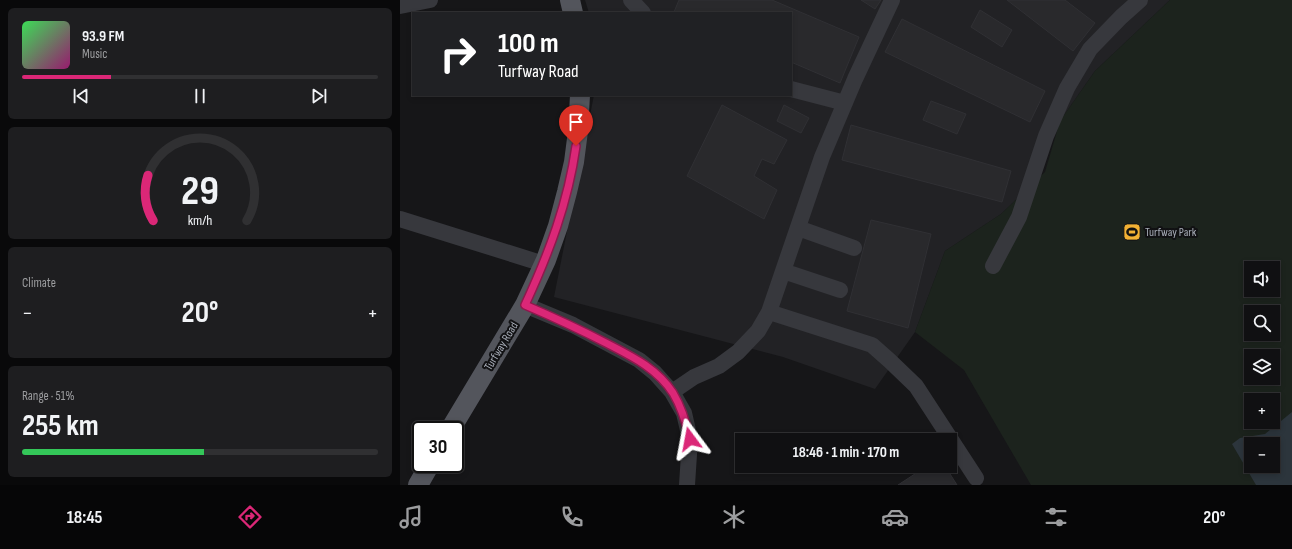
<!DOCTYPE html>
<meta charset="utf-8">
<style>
body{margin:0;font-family:"Sofia Sans Condensed",sans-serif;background:#1e1e20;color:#f1f3f6;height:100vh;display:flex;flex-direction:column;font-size:15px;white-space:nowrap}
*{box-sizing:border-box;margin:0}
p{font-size:13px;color:#9c9d9f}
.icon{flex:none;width:22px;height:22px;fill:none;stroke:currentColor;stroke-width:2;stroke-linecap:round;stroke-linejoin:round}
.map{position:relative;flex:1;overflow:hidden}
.panel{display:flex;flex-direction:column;gap:8px;padding:8px;background:#09090a;width:400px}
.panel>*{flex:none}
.hud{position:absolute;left:12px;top:12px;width:380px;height:84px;border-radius:0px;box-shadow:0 2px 6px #0003,0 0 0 1px #303032;background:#202124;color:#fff;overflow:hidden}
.fabs{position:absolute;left:844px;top:261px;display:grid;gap:8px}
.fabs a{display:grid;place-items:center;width:36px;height:36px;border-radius:0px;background:#101012;box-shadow:0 2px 6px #0003,0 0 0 1px #303032;font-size:20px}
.speed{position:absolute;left:12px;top:421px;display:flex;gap:8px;font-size:20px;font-weight:700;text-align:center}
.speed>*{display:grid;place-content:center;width:52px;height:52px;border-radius:50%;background:#101012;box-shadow:0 2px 6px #0003,0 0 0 1px #303032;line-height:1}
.speed .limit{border:2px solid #111;border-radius:6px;background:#fff;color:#111}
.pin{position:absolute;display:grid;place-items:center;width:34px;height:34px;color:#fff;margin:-41px -17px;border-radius:50% 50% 50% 0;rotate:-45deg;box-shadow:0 0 4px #0007}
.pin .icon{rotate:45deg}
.me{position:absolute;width:44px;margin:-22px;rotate:347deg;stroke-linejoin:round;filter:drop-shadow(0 0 3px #0008)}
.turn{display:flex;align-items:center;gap:14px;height:84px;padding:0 20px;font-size:18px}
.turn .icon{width:52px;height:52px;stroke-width:2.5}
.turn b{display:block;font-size:28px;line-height:34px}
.big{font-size:30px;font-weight:700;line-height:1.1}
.panel .card{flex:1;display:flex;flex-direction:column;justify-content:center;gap:6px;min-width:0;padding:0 14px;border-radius:6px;background:#1e1e20}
.panel .dial{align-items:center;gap:0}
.dial svg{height:104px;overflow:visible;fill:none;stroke:#303032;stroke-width:7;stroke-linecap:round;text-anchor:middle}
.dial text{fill:#f1f3f6;stroke:none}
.song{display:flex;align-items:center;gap:12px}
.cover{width:48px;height:48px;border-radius:6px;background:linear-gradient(135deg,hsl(130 70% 55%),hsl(320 70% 35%))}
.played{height:4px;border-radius:2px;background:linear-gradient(90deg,#db2777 25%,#303032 25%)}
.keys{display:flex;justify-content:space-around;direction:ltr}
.heat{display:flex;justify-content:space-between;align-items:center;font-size:22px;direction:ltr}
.charge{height:6px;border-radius:3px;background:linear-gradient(90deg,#34c759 51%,#303032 0)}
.trip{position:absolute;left:335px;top:433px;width:222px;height:40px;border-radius:0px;background:#101012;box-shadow:0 2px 6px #0003,0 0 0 1px #303032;font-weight:700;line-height:40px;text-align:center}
.menu{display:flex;height:64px;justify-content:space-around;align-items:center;background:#060607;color:#9c9d9f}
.menu .icon{width:28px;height:28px}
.menu .current{color:#db2777}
.menu b{font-size:18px;color:#f1f3f6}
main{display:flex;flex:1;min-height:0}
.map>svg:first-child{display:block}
.built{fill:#222225}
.green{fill:#1c231d;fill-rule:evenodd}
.water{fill:#2c353c;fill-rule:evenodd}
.building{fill:#29292c;stroke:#303034}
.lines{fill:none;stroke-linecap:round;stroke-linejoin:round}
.minor{stroke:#37383d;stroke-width:16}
.major{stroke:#53555c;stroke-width:20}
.route-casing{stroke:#8e194d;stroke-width:10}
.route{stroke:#db2777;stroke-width:7}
.labels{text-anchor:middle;stroke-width:4;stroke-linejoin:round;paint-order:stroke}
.poi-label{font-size:12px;fill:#a8adb8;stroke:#111113;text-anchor:start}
.street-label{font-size:12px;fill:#a8adb8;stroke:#111113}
</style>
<main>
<section class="panel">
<div class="card">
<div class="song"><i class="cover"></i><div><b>93.9 FM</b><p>Music</p></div></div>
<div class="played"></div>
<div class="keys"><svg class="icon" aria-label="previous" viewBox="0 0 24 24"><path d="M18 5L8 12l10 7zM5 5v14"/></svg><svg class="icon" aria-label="pause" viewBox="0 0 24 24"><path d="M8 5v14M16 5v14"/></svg><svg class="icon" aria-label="next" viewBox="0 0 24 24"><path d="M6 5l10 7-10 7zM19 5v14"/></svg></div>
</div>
<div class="card dial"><svg viewBox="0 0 100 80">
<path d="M14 69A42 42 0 1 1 86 69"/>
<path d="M14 69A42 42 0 0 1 10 34" stroke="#db2777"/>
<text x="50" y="56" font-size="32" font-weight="700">29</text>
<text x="50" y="72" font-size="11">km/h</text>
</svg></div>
<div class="card"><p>Climate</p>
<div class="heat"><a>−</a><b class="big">20°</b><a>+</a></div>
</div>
<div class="card"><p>Range · 51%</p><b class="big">255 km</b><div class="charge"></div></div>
</section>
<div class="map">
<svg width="892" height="485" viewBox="0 0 892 485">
<rect width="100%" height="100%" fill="#161618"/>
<path class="built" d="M185 0H770L695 71 660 121 636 181 601 214 545 251 515 332 475 389 383 357 154 297 194 95H391V13H189Z"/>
<path class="green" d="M770 0H892V485H631L564 370 515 332 545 251 601 214 645 172 660 121 695 71ZM851 268H873V290H851ZM851 312H873V334H851ZM851 356H873V378H851ZM851 400H873V422H851ZM851 444H873V466H851Z"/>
<path class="water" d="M892 412V485H856L832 444 840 438 865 434ZM851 444H873V466H851Z"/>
<path class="building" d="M279 0H372L459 37 440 83 391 62V13H275L274 12Z
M461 0H481L475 9Z
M607 0H665L695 23 673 51Z
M580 10 612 30 602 47 571 27Z
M502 19 645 91 630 122 485 52Z
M531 101 566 114 557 134 523 120Z
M322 105 387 140 374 164 362 159 354 176 377 190 364 219 287 176Z
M384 105 409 118 401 133 377 121Z
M451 125 611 171 602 202 442 160Z
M471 220 531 234 508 328 447 311Z
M527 466H545L557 485H498Z"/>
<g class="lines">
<path class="minor" d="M231 0 243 13
M0 6 30 0
M391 89 445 103
M0 219 144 264
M398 228 454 248
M593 266 619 217 646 136 667 88 690 49 721 17 740 0
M383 271 440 290
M125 305 173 325 239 360 255 373 272 392 284 413 290 439 287 485
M369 312 472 345 490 361 516 386 576 478
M272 392 294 377 319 366 338 352 358 331 369 312 422 157 455 79 492 0"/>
<path class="major" d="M170 0 173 13
M50 430 125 305 146 260 158 226 167 192 174 162 178 131 180 95
M18 485 30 464"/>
</g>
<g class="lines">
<g class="route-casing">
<path id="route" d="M176 146C168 203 149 253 125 305 153 317 179 329 206 343 231 356 257 368 273 393 282 408 286 422 290 439"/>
</g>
<use href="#route" class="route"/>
</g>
<defs>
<g id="stadium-square" transform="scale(0.9)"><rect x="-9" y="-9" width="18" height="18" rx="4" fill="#f2b134" stroke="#111113"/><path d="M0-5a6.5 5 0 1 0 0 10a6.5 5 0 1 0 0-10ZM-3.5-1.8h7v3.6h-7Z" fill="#111"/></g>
</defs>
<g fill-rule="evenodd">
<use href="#stadium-square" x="732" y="232"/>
</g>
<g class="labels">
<g class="poi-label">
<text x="745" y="236">Turfway Park</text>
</g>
<g class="street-label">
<text transform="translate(101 346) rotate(-59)" y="4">Turfway Road</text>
</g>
</g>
</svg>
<div class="fabs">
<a><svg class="icon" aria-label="sound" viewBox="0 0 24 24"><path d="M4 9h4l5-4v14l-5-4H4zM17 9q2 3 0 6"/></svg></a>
<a><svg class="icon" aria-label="search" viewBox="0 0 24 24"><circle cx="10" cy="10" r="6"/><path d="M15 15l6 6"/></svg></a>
<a><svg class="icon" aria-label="layers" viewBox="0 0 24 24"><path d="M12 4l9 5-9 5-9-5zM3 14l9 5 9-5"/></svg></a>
<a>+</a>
<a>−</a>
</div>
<div class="speed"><div class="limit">30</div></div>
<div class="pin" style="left:176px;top:146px;background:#d93025"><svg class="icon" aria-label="arrive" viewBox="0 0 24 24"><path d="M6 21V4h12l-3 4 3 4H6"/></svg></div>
<svg class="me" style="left:290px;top:439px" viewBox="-20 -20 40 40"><path d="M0-17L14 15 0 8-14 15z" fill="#db2777" stroke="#fff" stroke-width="4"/></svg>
<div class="trip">18:46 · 1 min · 170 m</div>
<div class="hud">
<div class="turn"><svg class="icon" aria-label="right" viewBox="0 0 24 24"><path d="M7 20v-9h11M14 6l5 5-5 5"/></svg><div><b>100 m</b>Turfway Road</div></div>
</div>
</div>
</main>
<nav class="menu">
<b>18:45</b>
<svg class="icon current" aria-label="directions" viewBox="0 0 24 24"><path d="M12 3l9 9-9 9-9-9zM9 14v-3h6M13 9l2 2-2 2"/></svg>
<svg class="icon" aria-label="music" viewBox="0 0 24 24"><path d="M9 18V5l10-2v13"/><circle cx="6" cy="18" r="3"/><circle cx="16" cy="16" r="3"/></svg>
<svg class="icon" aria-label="phone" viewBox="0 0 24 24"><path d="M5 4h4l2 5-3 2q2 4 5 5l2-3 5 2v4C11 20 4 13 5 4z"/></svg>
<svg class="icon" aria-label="climate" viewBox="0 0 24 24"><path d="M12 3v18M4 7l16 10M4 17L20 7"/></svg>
<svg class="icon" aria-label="car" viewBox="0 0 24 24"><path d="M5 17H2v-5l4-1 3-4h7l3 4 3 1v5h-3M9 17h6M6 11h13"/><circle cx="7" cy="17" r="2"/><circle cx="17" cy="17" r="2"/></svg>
<svg class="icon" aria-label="filters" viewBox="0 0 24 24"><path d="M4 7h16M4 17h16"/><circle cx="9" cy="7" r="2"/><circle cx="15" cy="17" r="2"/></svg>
<b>20°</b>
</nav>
